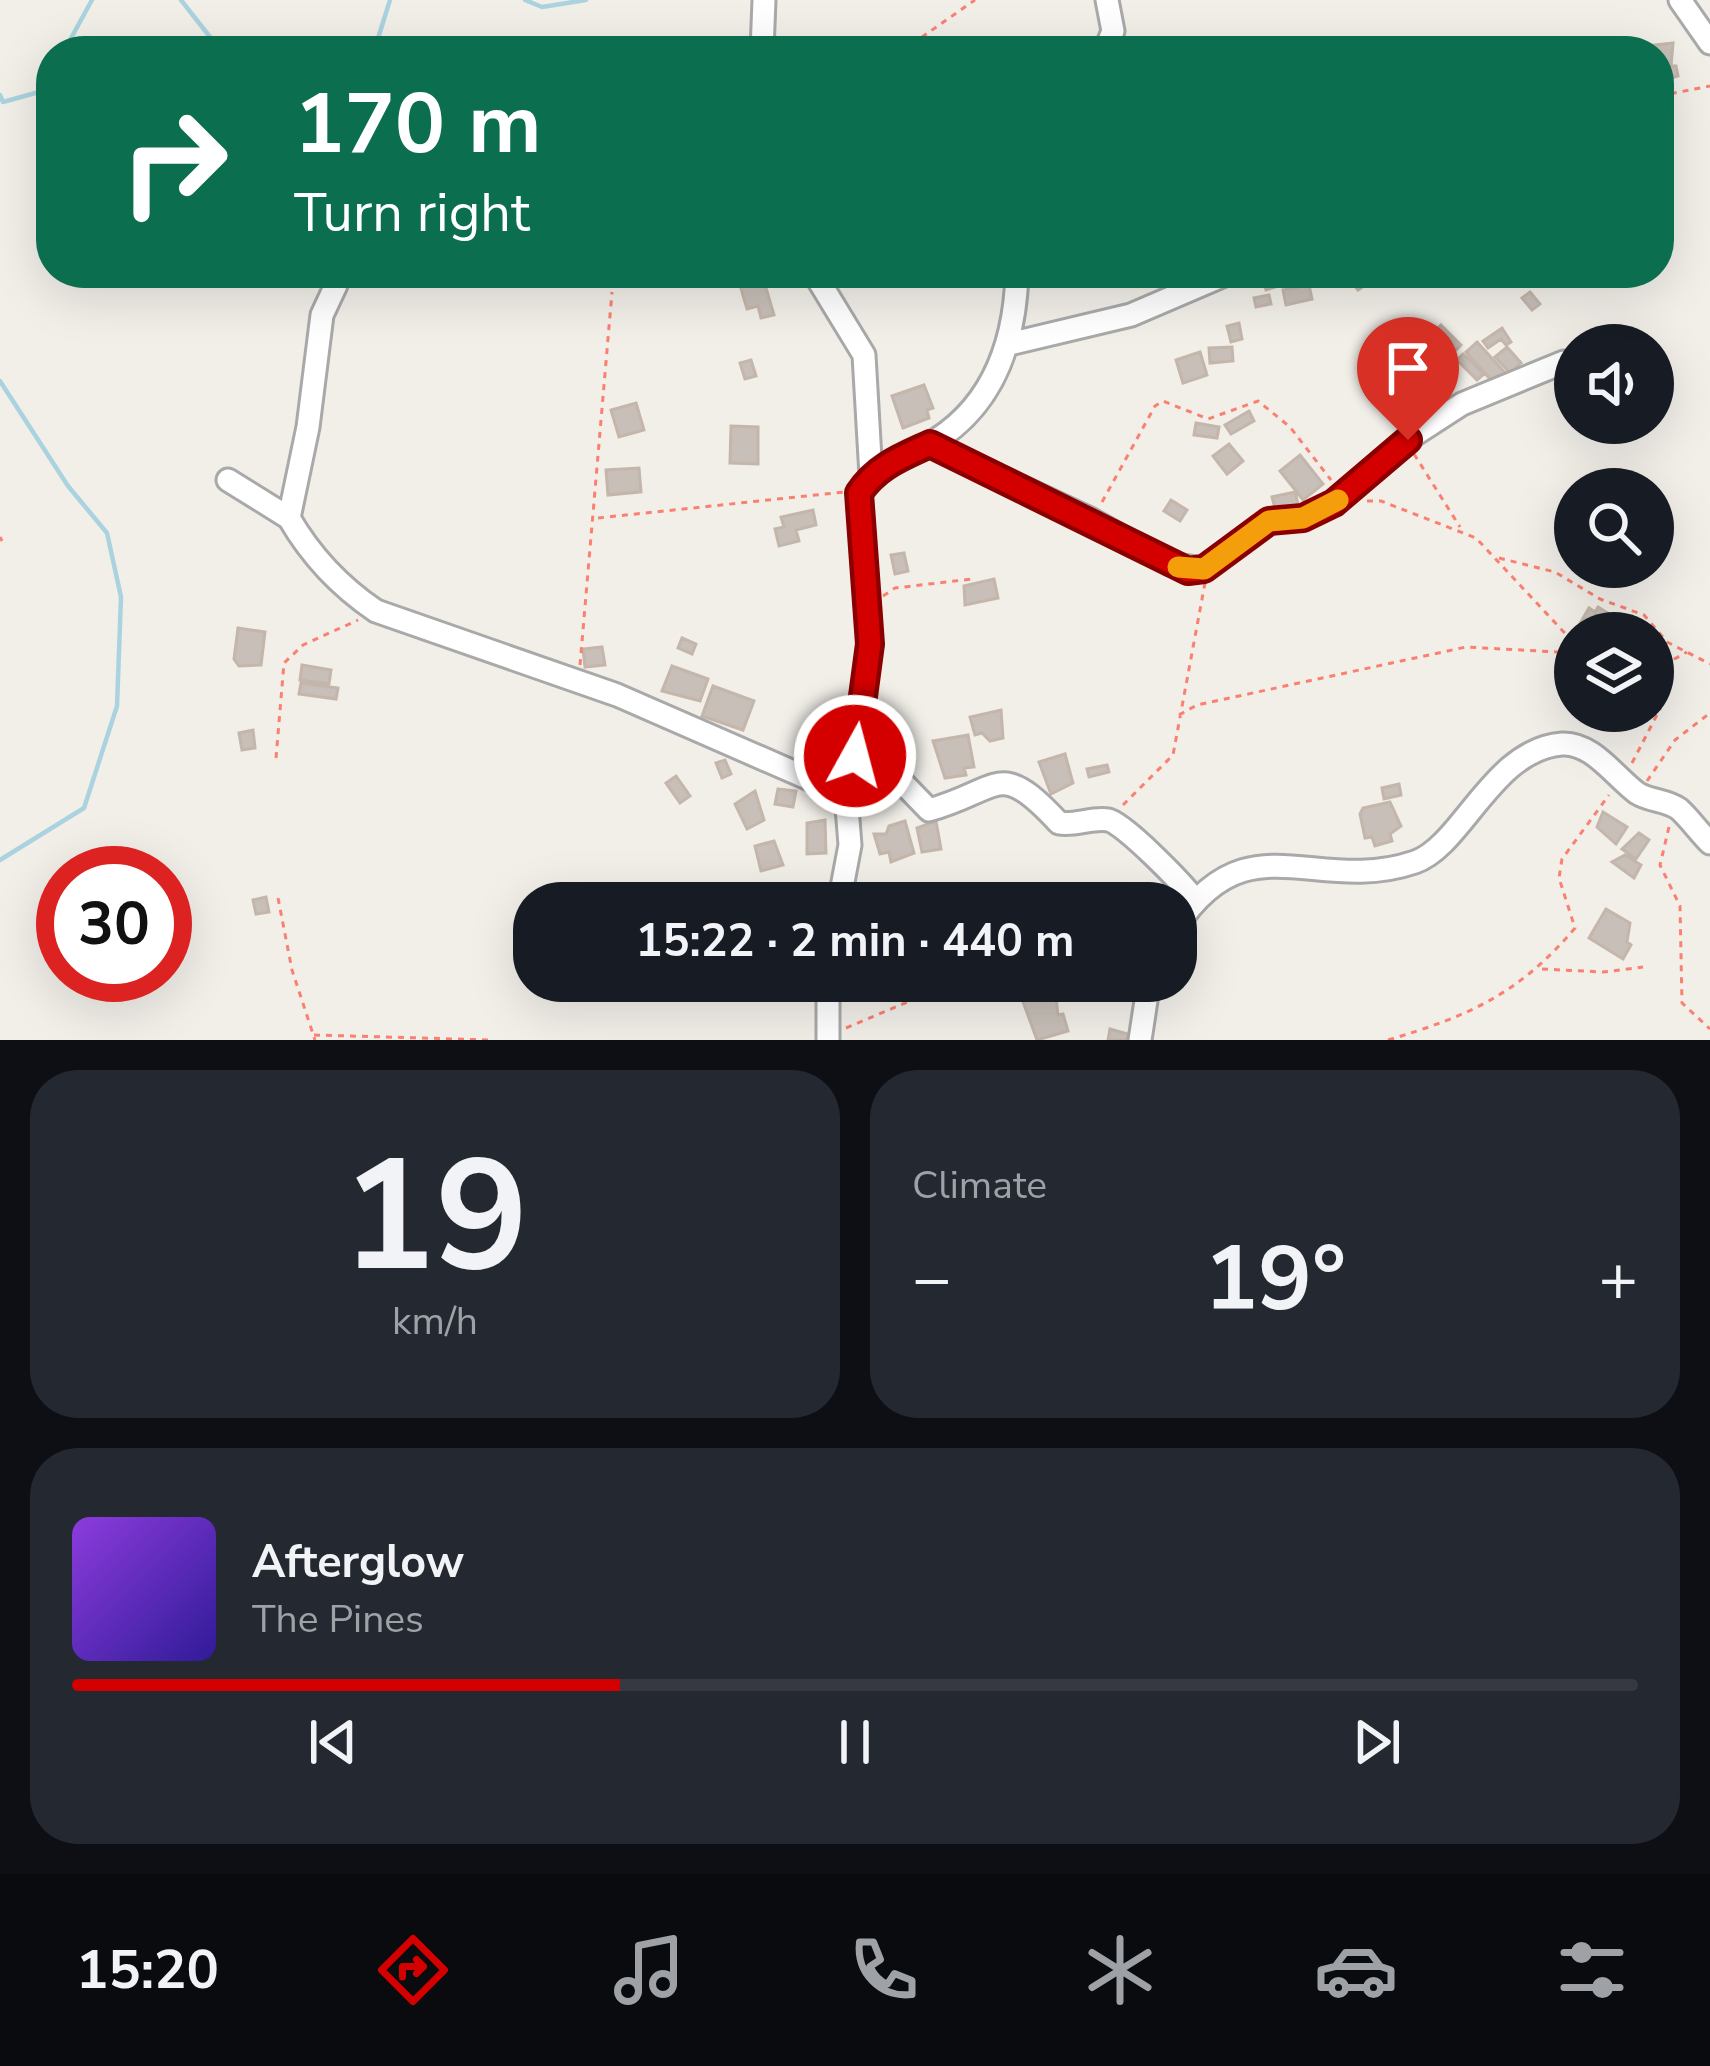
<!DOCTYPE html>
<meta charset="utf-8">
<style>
body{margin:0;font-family:"Nunito Sans",sans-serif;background:#242831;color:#f1f3f6;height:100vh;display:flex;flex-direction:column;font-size:45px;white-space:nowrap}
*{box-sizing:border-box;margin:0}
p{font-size:39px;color:#9ea1a6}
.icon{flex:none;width:66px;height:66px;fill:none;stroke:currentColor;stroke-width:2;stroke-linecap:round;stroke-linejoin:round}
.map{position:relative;height:1040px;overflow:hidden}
.sheet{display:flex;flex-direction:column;gap:30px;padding:30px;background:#0d0f14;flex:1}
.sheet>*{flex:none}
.banner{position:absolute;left:36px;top:36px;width:1638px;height:252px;border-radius:48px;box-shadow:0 12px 48px #0002;background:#0b6e4f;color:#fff;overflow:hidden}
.fabs{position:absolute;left:1554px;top:324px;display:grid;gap:24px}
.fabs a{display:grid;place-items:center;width:120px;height:120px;border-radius:50%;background:#171b24;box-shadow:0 12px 48px #0002;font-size:60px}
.speed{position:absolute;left:36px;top:846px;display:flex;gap:24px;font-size:60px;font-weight:700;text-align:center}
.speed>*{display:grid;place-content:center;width:156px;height:156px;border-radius:50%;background:#171b24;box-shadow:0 12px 48px #0002;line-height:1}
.speed .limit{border:18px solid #d22;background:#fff;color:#111}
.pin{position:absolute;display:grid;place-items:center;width:102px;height:102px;color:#fff;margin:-123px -51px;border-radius:50% 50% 50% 0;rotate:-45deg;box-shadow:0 0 12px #0007}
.pin .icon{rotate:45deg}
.me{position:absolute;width:132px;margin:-66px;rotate:7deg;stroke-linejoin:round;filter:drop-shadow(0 0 9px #0008)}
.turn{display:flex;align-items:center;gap:42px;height:252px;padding:0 60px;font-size:54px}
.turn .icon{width:156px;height:156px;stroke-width:2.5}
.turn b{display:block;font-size:84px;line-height:102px}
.big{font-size:90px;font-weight:700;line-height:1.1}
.sheet .tile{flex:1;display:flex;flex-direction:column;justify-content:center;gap:18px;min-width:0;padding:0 42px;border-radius:48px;background:#242831}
.sheet .dial{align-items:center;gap:0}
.dial b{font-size:156px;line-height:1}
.song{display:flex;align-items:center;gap:36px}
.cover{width:144px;height:144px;border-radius:18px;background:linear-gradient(135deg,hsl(270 70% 55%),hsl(250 70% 35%))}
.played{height:12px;border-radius:6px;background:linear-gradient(90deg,#d40000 35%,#363941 35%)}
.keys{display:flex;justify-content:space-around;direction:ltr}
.heat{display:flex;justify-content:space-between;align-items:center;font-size:66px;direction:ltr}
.sheet .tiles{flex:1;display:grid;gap:30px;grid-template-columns:1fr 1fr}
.tile:last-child{grid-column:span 2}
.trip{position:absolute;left:513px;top:882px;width:684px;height:120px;border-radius:48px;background:#171b24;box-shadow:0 12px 48px #0002;font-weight:700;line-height:120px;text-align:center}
.menu{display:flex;height:192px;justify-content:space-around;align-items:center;background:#090b0e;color:#9ea1a6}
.menu .icon{width:84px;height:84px}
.menu .selected{color:#d40000}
.menu b{font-size:54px;color:#f1f3f6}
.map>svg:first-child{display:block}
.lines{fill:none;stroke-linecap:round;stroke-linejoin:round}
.stream{stroke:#aad3df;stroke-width:4.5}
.building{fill:#c7bfb8;stroke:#c4b6ab;stroke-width:3}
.minor-casing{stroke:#a9a9a9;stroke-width:27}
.path{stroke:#fa8072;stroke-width:3;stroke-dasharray:6 6;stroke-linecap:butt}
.minor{stroke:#fff;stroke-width:21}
.route-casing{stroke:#8a0000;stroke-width:30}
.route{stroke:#d40000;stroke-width:21}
.slow{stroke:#f59e0b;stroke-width:21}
</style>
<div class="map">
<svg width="1710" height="1040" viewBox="0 0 1710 1040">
<rect width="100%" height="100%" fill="#f2efe9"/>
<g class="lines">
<path class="stream" d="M181 0 221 51
M525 0 542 7 586 0
M64 51 92 0
M374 51 390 0
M0 95 3 102 39 92 51 72
M0 381 68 486 107 533 121 597 117 706 84 808 0 860"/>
</g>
<path class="building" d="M1673 43 1671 66H1676L1678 76 1659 82V51H1645V46Z
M689 273H708L709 279 690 282Z
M1260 273H1292L1294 281 1266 290Z
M1297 273H1330L1300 281Z
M1358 273H1381L1382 274 1358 290 1349 278Z
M763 278 774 315 761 318 758 306 747 309 740 285Z
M1309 285 1312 299 1286 305 1283 290Z
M1530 292 1540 304 1532 310 1522 298Z
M1269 295 1271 304 1256 307 1254 298Z
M1239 323 1242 339 1231 342 1227 326Z
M1441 325 1461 345 1454 352 1442 341 1430 353 1422 345Z
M1502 328 1511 342 1506 345 1501 339 1488 348 1483 341Z
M1477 342 1509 377 1498 388 1466 352Z
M1232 347 1233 361 1210 363 1209 348Z
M1440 347 1450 356 1443 364 1433 354Z
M1507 347 1521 363 1510 373 1495 357Z
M1200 352 1207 375 1183 383 1176 360Z
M1463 354 1484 374 1477 380 1457 360Z
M751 360 756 376 745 379 740 363Z
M924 385 933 408 927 410 929 418 903 428 892 396Z
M636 403 644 430 619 437 611 410Z
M1249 411 1254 421 1231 434 1225 425Z
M1196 423 1219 427 1217 438 1194 435Z
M731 426 758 427V464L730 463Z
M1229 444 1243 461 1227 474 1213 456Z
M1300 455 1323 484 1303 500 1280 471Z
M639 468 641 492 608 495 606 470Z
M1295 492 1299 508H1275L1272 497Z
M1171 500 1187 510 1180 521 1164 511Z
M813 510 816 525 796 530 799 541 779 546 775 529 784 527 781 517Z
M904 553 908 571 895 574 891 555Z
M994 579 998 598 965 605 964 586Z
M1598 607 1614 617 1604 633 1574 634 1589 608 1595 612Z
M238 628 265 632 261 665 239 666 234 659Z
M682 638 696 644 692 654 678 648Z
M602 647 605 665 585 667 583 649Z
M302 665 331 670 329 684 300 680Z
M672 666 708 679 700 701 662 691Z
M301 683 338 688 336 699 299 694Z
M713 686 754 701 743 730 702 716Z
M1001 710 1003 738 990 741 982 733 975 735 970 717Z
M253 730 255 748 242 750 239 733Z
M968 735 974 767 964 768 966 775 945 778 933 741Z
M1065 754 1073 783 1051 794 1039 762Z
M725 760 731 774 722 778 716 763Z
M1107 765 1109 772 1089 777 1087 769Z
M676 776 690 796 680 803 666 783Z
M1399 784 1401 795 1384 799 1382 788Z
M778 789 796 791 793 807 775 804Z
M755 791 764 820 747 829 735 804Z
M1390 802 1401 826 1390 834 1392 841 1375 846 1372 837 1365 838 1360 814 1363 808Z
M1603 812 1627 827 1616 844 1597 827Z
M825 820 826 853 807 854V823Z
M905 821 914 853 891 862 889 852 880 854 874 834H886L889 826Z
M936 821 941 849 922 852 917 828Z
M1639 833 1649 840 1636 859 1622 849Z
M774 841 783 865 761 871 755 846Z
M1625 855 1641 865 1634 878 1612 862Z
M898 891 899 903H848L868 899 867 893Z
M783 894 808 895V903H782Z
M266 897 269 912 256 914 253 900Z
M1606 909 1630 923 1627 942 1631 945 1623 959 1589 938Z
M1055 989 1058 1015 1063 1014 1068 1031 1037 1040 1022 999Z
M1110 1029 1128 1034 1127 1040H1108Z"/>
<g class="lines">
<g class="minor-casing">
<path id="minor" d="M1680 0 1710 43
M762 51 764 0
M1105 51 1113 31 1107 0
M580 273H637
M814 273 864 355 871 476
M336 285 322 315 308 427 289 518C311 556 339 586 376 611L617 695 846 795
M1009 344 1131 315 1229 273
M930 444 1090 519 1170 564 1204 569 1269 521 1303 518 1335 503 1408 439 1462 404 1564 362
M228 480 289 518
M855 756 899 779 929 810C1001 790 998 757 1059 823 1075 826 1093 817 1108 820 1123 822 1184 885 1194 899
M839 903 850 845 846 795 870 643 859 493C877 467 900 461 926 446 992 410 1015 344 1017 273
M1176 927C1248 818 1315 896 1415 862 1462 846 1493 749 1562 744 1592 742 1615 777 1637 793 1649 801 1667 800 1679 809 1690 819 1699 832 1710 843
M828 981V1040
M1140 1040 1149 981"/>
</g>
<path class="path" d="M902 51 975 0
M1659 96 1710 86
M1414 454 1460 527
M1367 501H1381L1476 538 1575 644
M1102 502 1155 406 1163 401 1208 419 1258 401 1290 427 1331 480
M598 518 844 492
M0 537 2 541
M1499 558 1555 572 1600 599 1644 615 1667 642 1710 664
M883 596 895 588 972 579
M580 665 612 292
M1179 715 1197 705 1466 647 1575 653
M276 758 284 663 303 645 358 620
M1632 763 1660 709 1658 668 1687 652
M1647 781 1675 740 1710 713
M1123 805 1173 755 1205 583
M1669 827 1660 865 1680 906 1682 1003 1710 1029
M278 898 292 970 315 1040
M1542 969 1603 972 1643 967
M846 1028 957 981
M314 1035 492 1040
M1388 1040C1469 1016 1519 994 1575 928L1559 878 1562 859 1609 795"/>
<use href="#minor" class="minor"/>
</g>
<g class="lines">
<g class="route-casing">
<path id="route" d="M855 756 870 644 859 493C877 466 902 457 930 444L1188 571 1204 569 1269 521 1303 518 1334 503 1408 440"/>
</g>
<use href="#route" class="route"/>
<path class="slow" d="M1178 567 1204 569 1269 521 1303 518 1338 500"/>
</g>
</svg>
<div class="fabs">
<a><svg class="icon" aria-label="sound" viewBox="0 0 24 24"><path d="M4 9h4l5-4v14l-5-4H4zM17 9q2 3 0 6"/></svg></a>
<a><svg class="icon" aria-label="search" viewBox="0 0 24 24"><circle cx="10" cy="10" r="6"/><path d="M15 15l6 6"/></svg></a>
<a><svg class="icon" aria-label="layers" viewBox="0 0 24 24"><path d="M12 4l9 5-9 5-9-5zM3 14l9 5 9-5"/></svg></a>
</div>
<div class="speed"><div class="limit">30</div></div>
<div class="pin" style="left:1408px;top:440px;background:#d93025"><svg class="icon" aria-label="arrive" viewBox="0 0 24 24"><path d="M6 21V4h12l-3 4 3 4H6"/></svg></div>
<svg class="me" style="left:855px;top:756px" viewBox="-20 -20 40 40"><circle r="17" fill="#d40000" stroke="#fff" stroke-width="3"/><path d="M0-11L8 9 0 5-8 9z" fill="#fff"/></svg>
<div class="trip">15:22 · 2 min · 440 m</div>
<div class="banner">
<div class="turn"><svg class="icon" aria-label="right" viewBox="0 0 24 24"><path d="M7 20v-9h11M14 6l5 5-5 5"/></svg><div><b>170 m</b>Turn right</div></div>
</div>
</div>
<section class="sheet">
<div class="tiles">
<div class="tile dial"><b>19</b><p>km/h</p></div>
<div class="tile"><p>Climate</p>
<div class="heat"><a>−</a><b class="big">19°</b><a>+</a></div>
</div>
<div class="tile">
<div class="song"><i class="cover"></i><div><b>Afterglow</b><p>The Pines</p></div></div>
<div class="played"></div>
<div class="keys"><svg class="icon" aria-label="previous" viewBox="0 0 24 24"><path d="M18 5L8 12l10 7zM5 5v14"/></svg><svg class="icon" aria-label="pause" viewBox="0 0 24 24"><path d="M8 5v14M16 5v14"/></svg><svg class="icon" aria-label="next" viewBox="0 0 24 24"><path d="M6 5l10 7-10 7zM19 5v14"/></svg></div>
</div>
</div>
</section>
<nav class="menu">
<b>15:20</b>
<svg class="icon selected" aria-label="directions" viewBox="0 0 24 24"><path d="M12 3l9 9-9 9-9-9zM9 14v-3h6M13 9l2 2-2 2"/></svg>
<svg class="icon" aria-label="music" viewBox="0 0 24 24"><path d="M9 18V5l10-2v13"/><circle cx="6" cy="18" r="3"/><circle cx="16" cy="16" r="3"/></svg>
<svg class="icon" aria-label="phone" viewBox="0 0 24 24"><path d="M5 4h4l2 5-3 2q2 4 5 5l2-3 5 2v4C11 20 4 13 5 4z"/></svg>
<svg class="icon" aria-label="climate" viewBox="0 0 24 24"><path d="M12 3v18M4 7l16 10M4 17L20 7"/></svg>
<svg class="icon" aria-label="car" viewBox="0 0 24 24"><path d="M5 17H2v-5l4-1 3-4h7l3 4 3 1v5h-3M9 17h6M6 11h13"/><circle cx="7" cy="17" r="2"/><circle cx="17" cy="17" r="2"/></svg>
<svg class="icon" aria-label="filters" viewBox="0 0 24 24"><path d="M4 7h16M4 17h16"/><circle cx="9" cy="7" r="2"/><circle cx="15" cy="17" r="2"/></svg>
</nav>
